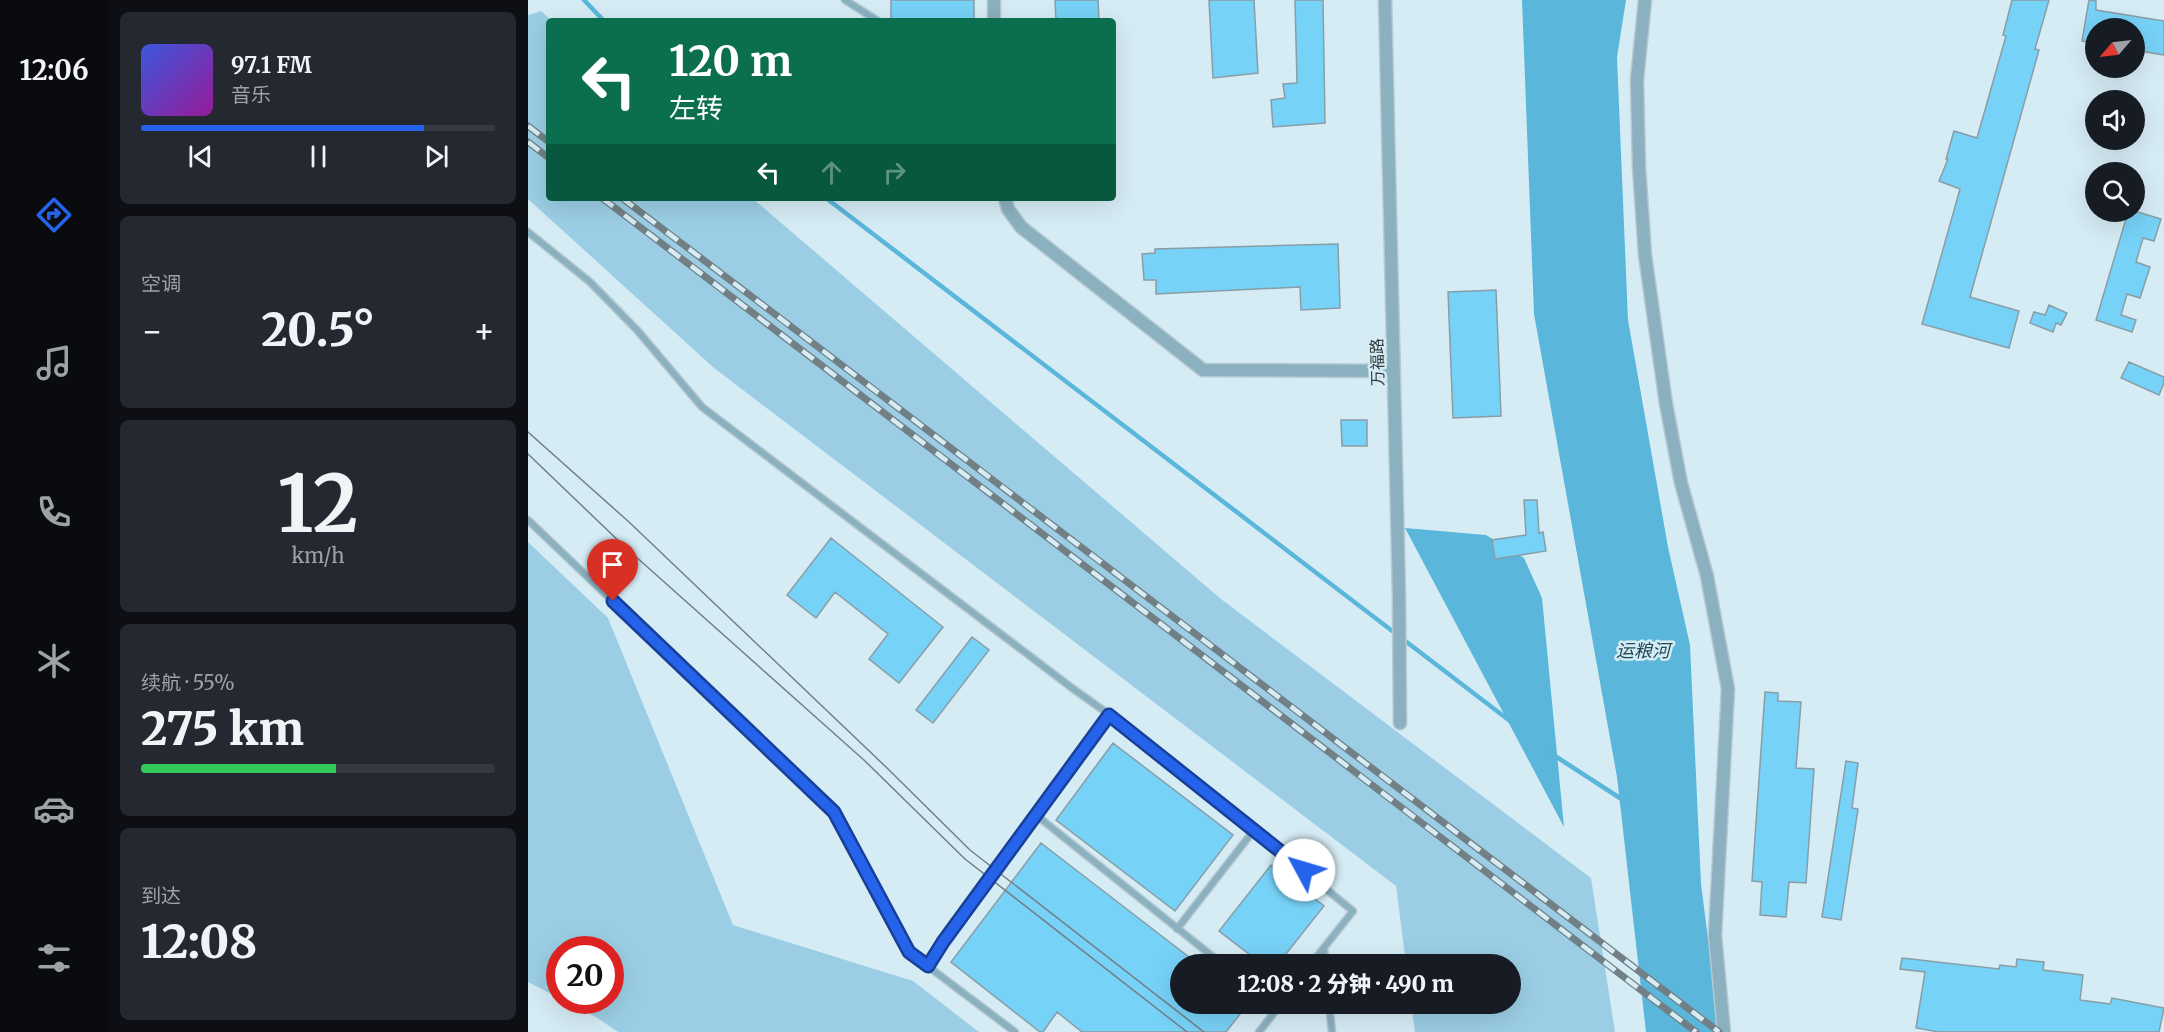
<!DOCTYPE html>
<html lang="zh">
<meta charset="utf-8">
<style>
body{margin:0;font-family:Merriweather,"Noto Sans SC",serif;background:#242831;color:#f1f3f6;height:100vh;display:flex;flex-direction:column;font-size:22px;white-space:nowrap}
*{box-sizing:border-box;margin:0}
p{font-size:20px;color:#9ea1a6}
.icon{flex:none;width:33px;height:33px;fill:none;stroke:currentColor;stroke-width:2;stroke-linecap:round;stroke-linejoin:round}
.map{position:relative;flex:1;overflow:hidden}
.sheet{display:flex;flex-direction:column;gap:12px;padding:12px;background:#0d0f14;width:420px}
.sheet>*{flex:none}
.top-card{position:absolute;left:18px;top:18px;width:570px;height:183px;border-radius:6px;box-shadow:0 6px 24px #0002;background:#0b6e4f;color:#fff;overflow:hidden}
.needle{width:39px;rotate:242deg}
.buttons{position:absolute;left:1557px;top:18px;display:grid;gap:12px}
.buttons a{display:grid;place-items:center;width:60px;height:60px;border-radius:50%;background:#171b24;box-shadow:0 6px 24px #0002;font-size:30px}
.speed{position:absolute;left:18px;top:936px;display:flex;gap:12px;font-size:30px;font-weight:700;text-align:center}
.speed>*{display:grid;place-content:center;width:78px;height:78px;border-radius:50%;background:#171b24;box-shadow:0 6px 24px #0002;line-height:1}
.speed .limit{border:9px solid #d22;background:#fff;color:#111}
.pin{position:absolute;display:grid;place-items:center;width:51px;height:51px;color:#fff;margin:-62px -26px;border-radius:50% 50% 50% 0;rotate:-45deg;box-shadow:0 0 6px #0007}
.pin .icon{rotate:45deg}
.me{position:absolute;width:66px;margin:-33px;rotate:309deg;stroke-linejoin:round;filter:drop-shadow(0 0 4px #0008)}
.turn{display:flex;align-items:center;gap:21px;height:126px;padding:0 24px;font-size:27px}
.turn .icon{width:78px;height:78px;stroke-width:2.5}
.turn b{display:block;font-size:42px;line-height:51px}
.lanes{display:flex;align-items:center;height:57px;padding:0 24px;background:#0003;justify-content:center;gap:30px;direction:ltr}
.lanes .off{opacity:.35}
.big{font-size:45px;font-weight:800;line-height:1.1}
.sheet .tile{flex:1;display:flex;flex-direction:column;justify-content:center;gap:9px;min-width:0;padding:0 21px;border-radius:9px;background:#242831}
.sheet .dial{align-items:center;gap:0}
.dial b{font-size:78px;line-height:1}
.song{display:flex;align-items:center;gap:18px}
.cover{width:72px;height:72px;border-radius:9px;background:linear-gradient(135deg,hsl(230 70% 55%),hsl(300 70% 35%))}
.played{height:6px;border-radius:3px;background:linear-gradient(90deg,#2563eb 80%,#363941 80%)}
.keys{display:flex;justify-content:space-around;direction:ltr}
.heat{display:flex;justify-content:space-between;align-items:center;font-size:33px;direction:ltr}
.charge{height:9px;border-radius:4px;background:linear-gradient(90deg,#34c759 55%,#363941 0)}
.trip{position:absolute;left:642px;top:954px;width:351px;height:60px;border-radius:30px;background:#171b24;box-shadow:0 6px 24px #0002;font-weight:800;line-height:60px;text-align:center}
main{display:flex;flex:1;min-height:0}
.tab-bar{display:flex;flex-direction:column;width:108px;justify-content:space-around;align-items:center;background:#090b0e;color:#9ea1a6}
.tab-bar .icon{width:42px;height:42px}
.tab-bar .active{color:#2563eb}
.tab-bar b{font-size:27px;color:#f1f3f6}
.map>svg:first-child{display:block}
.green{fill:#9bcee5}
.water{fill:#5ab6da}
.lines{fill:none;stroke-linecap:round;stroke-linejoin:round}
.stream{stroke:#5ab6da;stroke-width:4.5}
.building{fill:#77d2f7;stroke:#899da6;stroke-width:1.5}
.service-casing{stroke:#b5c9d1;stroke-width:9}
.minor-casing{stroke:#b5c9d1;stroke-width:15}
.service{stroke:#8bb0c0;stroke-width:6}
.minor{stroke:#8bb0c0;stroke-width:12}
.tram{stroke:#727f85;stroke-width:1.5}
.rail-casing{stroke:#727f85;stroke-width:7}
.rail{stroke:#d6ecf5;stroke-width:4.5;stroke-dasharray:14;stroke-linecap:butt}
.route-casing{stroke:#184099;stroke-width:15}
.route{stroke:#2563eb;stroke-width:10}
.labels{text-anchor:middle;stroke-width:5;stroke-linejoin:round;paint-order:stroke}
.street-label{font-size:16px;fill:#333c3f;stroke:#d6ecf5}
.water-label{font-size:18px;font-style:italic;fill:#1f4858;stroke:#d6ecf5}
</style>
<main>
<nav class="tab-bar">
<b>12:06</b>
<svg class="icon active" aria-label="directions" viewBox="0 0 24 24"><path d="M12 3l9 9-9 9-9-9zM9 14v-3h6M13 9l2 2-2 2"/></svg>
<svg class="icon" aria-label="music" viewBox="0 0 24 24"><path d="M9 18V5l10-2v13"/><circle cx="6" cy="18" r="3"/><circle cx="16" cy="16" r="3"/></svg>
<svg class="icon" aria-label="phone" viewBox="0 0 24 24"><path d="M5 4h4l2 5-3 2q2 4 5 5l2-3 5 2v4C11 20 4 13 5 4z"/></svg>
<svg class="icon" aria-label="climate" viewBox="0 0 24 24"><path d="M12 3v18M4 7l16 10M4 17L20 7"/></svg>
<svg class="icon" aria-label="car" viewBox="0 0 24 24"><path d="M5 17H2v-5l4-1 3-4h7l3 4 3 1v5h-3M9 17h6M6 11h13"/><circle cx="7" cy="17" r="2"/><circle cx="17" cy="17" r="2"/></svg>
<svg class="icon" aria-label="filters" viewBox="0 0 24 24"><path d="M4 7h16M4 17h16"/><circle cx="9" cy="7" r="2"/><circle cx="15" cy="17" r="2"/></svg>
</nav>
<section class="sheet">
<div class="tile">
<div class="song"><i class="cover"></i><div><b>97.1 FM</b><p>音乐</p></div></div>
<div class="played"></div>
<div class="keys"><svg class="icon" aria-label="previous" viewBox="0 0 24 24"><path d="M18 5L8 12l10 7zM5 5v14"/></svg><svg class="icon" aria-label="pause" viewBox="0 0 24 24"><path d="M8 5v14M16 5v14"/></svg><svg class="icon" aria-label="next" viewBox="0 0 24 24"><path d="M6 5l10 7-10 7zM19 5v14"/></svg></div>
</div>
<div class="tile"><p>空调</p>
<div class="heat"><a>−</a><b class="big">20.5°</b><a>+</a></div>
</div>
<div class="tile dial"><b>12</b><p>km/h</p></div>
<div class="tile"><p>续航 · 55%</p><b class="big">275 km</b><div class="charge"></div></div>
<div class="tile"><p>到达</p><b class="big">12:08</b></div>
</section>
<div class="map">
<svg width="1636" height="1032" viewBox="0 0 1636 1032">
<rect width="100%" height="100%" fill="#d6ecf5"/>
<path class="green" d="M13 11 24 21H21V198H224L693 599 1063 878 1087 1032H887L883 1004H982V964H878L868 886 186 368 0 199V15Z
M0 542 80 618 205 925 385 981 451 1032H90L68 1017 36 1001 82 1000V950H32L31 998 0 982Z"/>
<path class="water" d="M994 0H1098L1089 57 1100 320 1140 547 1162 645 1173 884 1192 1032H1118L1089 777 1006 314Z
M877 528 958 535 996 558 1014 598 1036 827Z"/>
<g class="lines">
<path class="stream" d="M56 0 76 21
M298 198 982 721
M1024 754 1095 800"/>
</g>
<path class="building" d="M363 0H446V21H363Z
M527 0H570L571 21H528Z
M681 0H726L730 73 685 78Z
M767 0H795L797 123 745 127 743 100 757 98 755 84 769 83Z
M1484 0H1521L1507 49 1511 50 1442 297 1491 311 1481 348 1394 324 1432 189 1411 181 1420 159H1418L1426 131 1449 138 1478 36 1475 35Z
M1561 0 1568 1V10L1636 21V55L1606 50V28H1568V43L1554 41Z
M1600 212H1610L1633 219 1626 241 1615 238 1608 262 1622 267 1612 298 1599 294 1593 315 1608 320 1604 332 1568 320Z
M810 244 812 308 773 310 772 287 628 294V280H616L614 254 627 253V249Z
M968 290 973 416 925 418 920 292Z
M1521 305 1539 313 1533 325 1528 323 1525 332 1502 323 1506 312 1517 315Z
M1601 362 1636 377V383L1631 395 1593 378Z
M813 420H839V446H814Z
M996 500H1009L1011 533 1015 532 1018 551 967 559 964 540 998 535Z
M303 538 415 627 371 683 341 659 360 634 307 592 288 618 259 595Z
M444 637 461 650 405 723 388 710Z
M1237 692 1250 693V701L1273 702 1268 768 1286 769 1278 883 1261 882 1258 917 1232 915 1234 882 1224 881Z
M585 743 705 835 647 911 528 820Z
M1318 761 1330 763 1324 808 1330 809 1313 920 1294 917Z
M513 843 670 964H652V1004H720L698 1032H554L529 1012 515 1032H512L423 962Z
M743 865 796 906 750 964H734L691 931Z
M1374 958 1471 969 1472 965 1488 967 1489 959 1516 962 1515 970 1555 975 1552 1000 1582 1004 1584 998 1636 1008 1631 1032H1411L1388 1028 1397 972 1372 969Z"/>
<g class="lines">
<g class="service-casing">
<path id="service" d="M317 0 350 21
M0 232 62 282 109 330 174 407 544 688 603 730 825 911 783 964
M0 520 306 812 381 952 487 1032
M508 815 694 964
M649 929 726 830
M796 949 797 964
M400 966 415 942 581 715
M801 1004 804 1032
M731 1032 753 1004"/>
</g>
<g class="minor-casing">
<path id="minor" d="M466 0V21
M857 0 871 595 872 723
M1117 0 1109 80 1111 167 1117 255 1138 404 1153 483 1179 576 1200 689 1187 935 1196 1032
M477 198 480 209 493 227 675 370 866 371"/>
</g>
<use href="#service" class="service"/>
<use href="#minor" class="minor"/>
<path class="tram" d="M0 432 101 522 358 767 442 850 676 1032
M0 454 97 547 337 761 437 859 659 1032"/>
<g class="rail-casing">
<path id="rail" d="M0 126 21 142
M0 142 21 158
M74 198 1168 1032
M94 198 1191 1032"/>
</g>
<use href="#rail" class="rail"/>
</g>
<g class="lines">
<g class="route-casing">
<path id="route" d="M85 601 306 812 381 952 400 966 415 942 581 715 776 870"/>
</g>
<use href="#route" class="route"/>
</g>
<g class="labels">
<g class="street-label">
<text transform="translate(849 362) rotate(-91)" y="6">万福路</text>
</g>
<g class="water-label">
<text x="1115" y="657">运粮河</text>
</g>
</g>
</svg>
<div class="buttons">
<a><svg class="needle" viewBox="-14 -14 28 28"><path d="M0-13l5 13h-10z" fill="#e53935"/><path d="M0 13l5-13h-10z" fill="#9ea1a6"/></svg></a>
<a><svg class="icon" aria-label="sound" viewBox="0 0 24 24"><path d="M4 9h4l5-4v14l-5-4H4zM17 9q2 3 0 6"/></svg></a>
<a><svg class="icon" aria-label="search" viewBox="0 0 24 24"><circle cx="10" cy="10" r="6"/><path d="M15 15l6 6"/></svg></a>
</div>
<div class="speed"><div class="limit">20</div></div>
<div class="pin" style="left:85px;top:601px;background:#d93025"><svg class="icon" aria-label="arrive" viewBox="0 0 24 24"><path d="M6 21V4h12l-3 4 3 4H6"/></svg></div>
<svg class="me" style="left:776px;top:870px" viewBox="-20 -20 40 40"><circle r="19" fill="#fff"/><path d="M0-13L10 11 0 6-10 11z" fill="#2563eb"/></svg>
<div class="trip">12:08 · 2 分钟 · 490 m</div>
<div class="top-card">
<div class="turn"><svg class="icon" aria-label="left" viewBox="0 0 24 24"><path d="M17 20v-9H6M10 6l-5 5 5 5"/></svg><div><b>120 m</b>左转</div></div>
<div class="lanes"><svg class="icon" aria-label="left" viewBox="0 0 24 24"><path d="M17 20v-9H6M10 6l-5 5 5 5"/></svg><svg class="icon off" aria-label="ahead" viewBox="0 0 24 24"><path d="M12 20V5M6 11l6-6 6 6"/></svg><svg class="icon off" aria-label="right" viewBox="0 0 24 24"><path d="M7 20v-9h11M14 6l5 5-5 5"/></svg></div>
</div>
</div>
</main>
